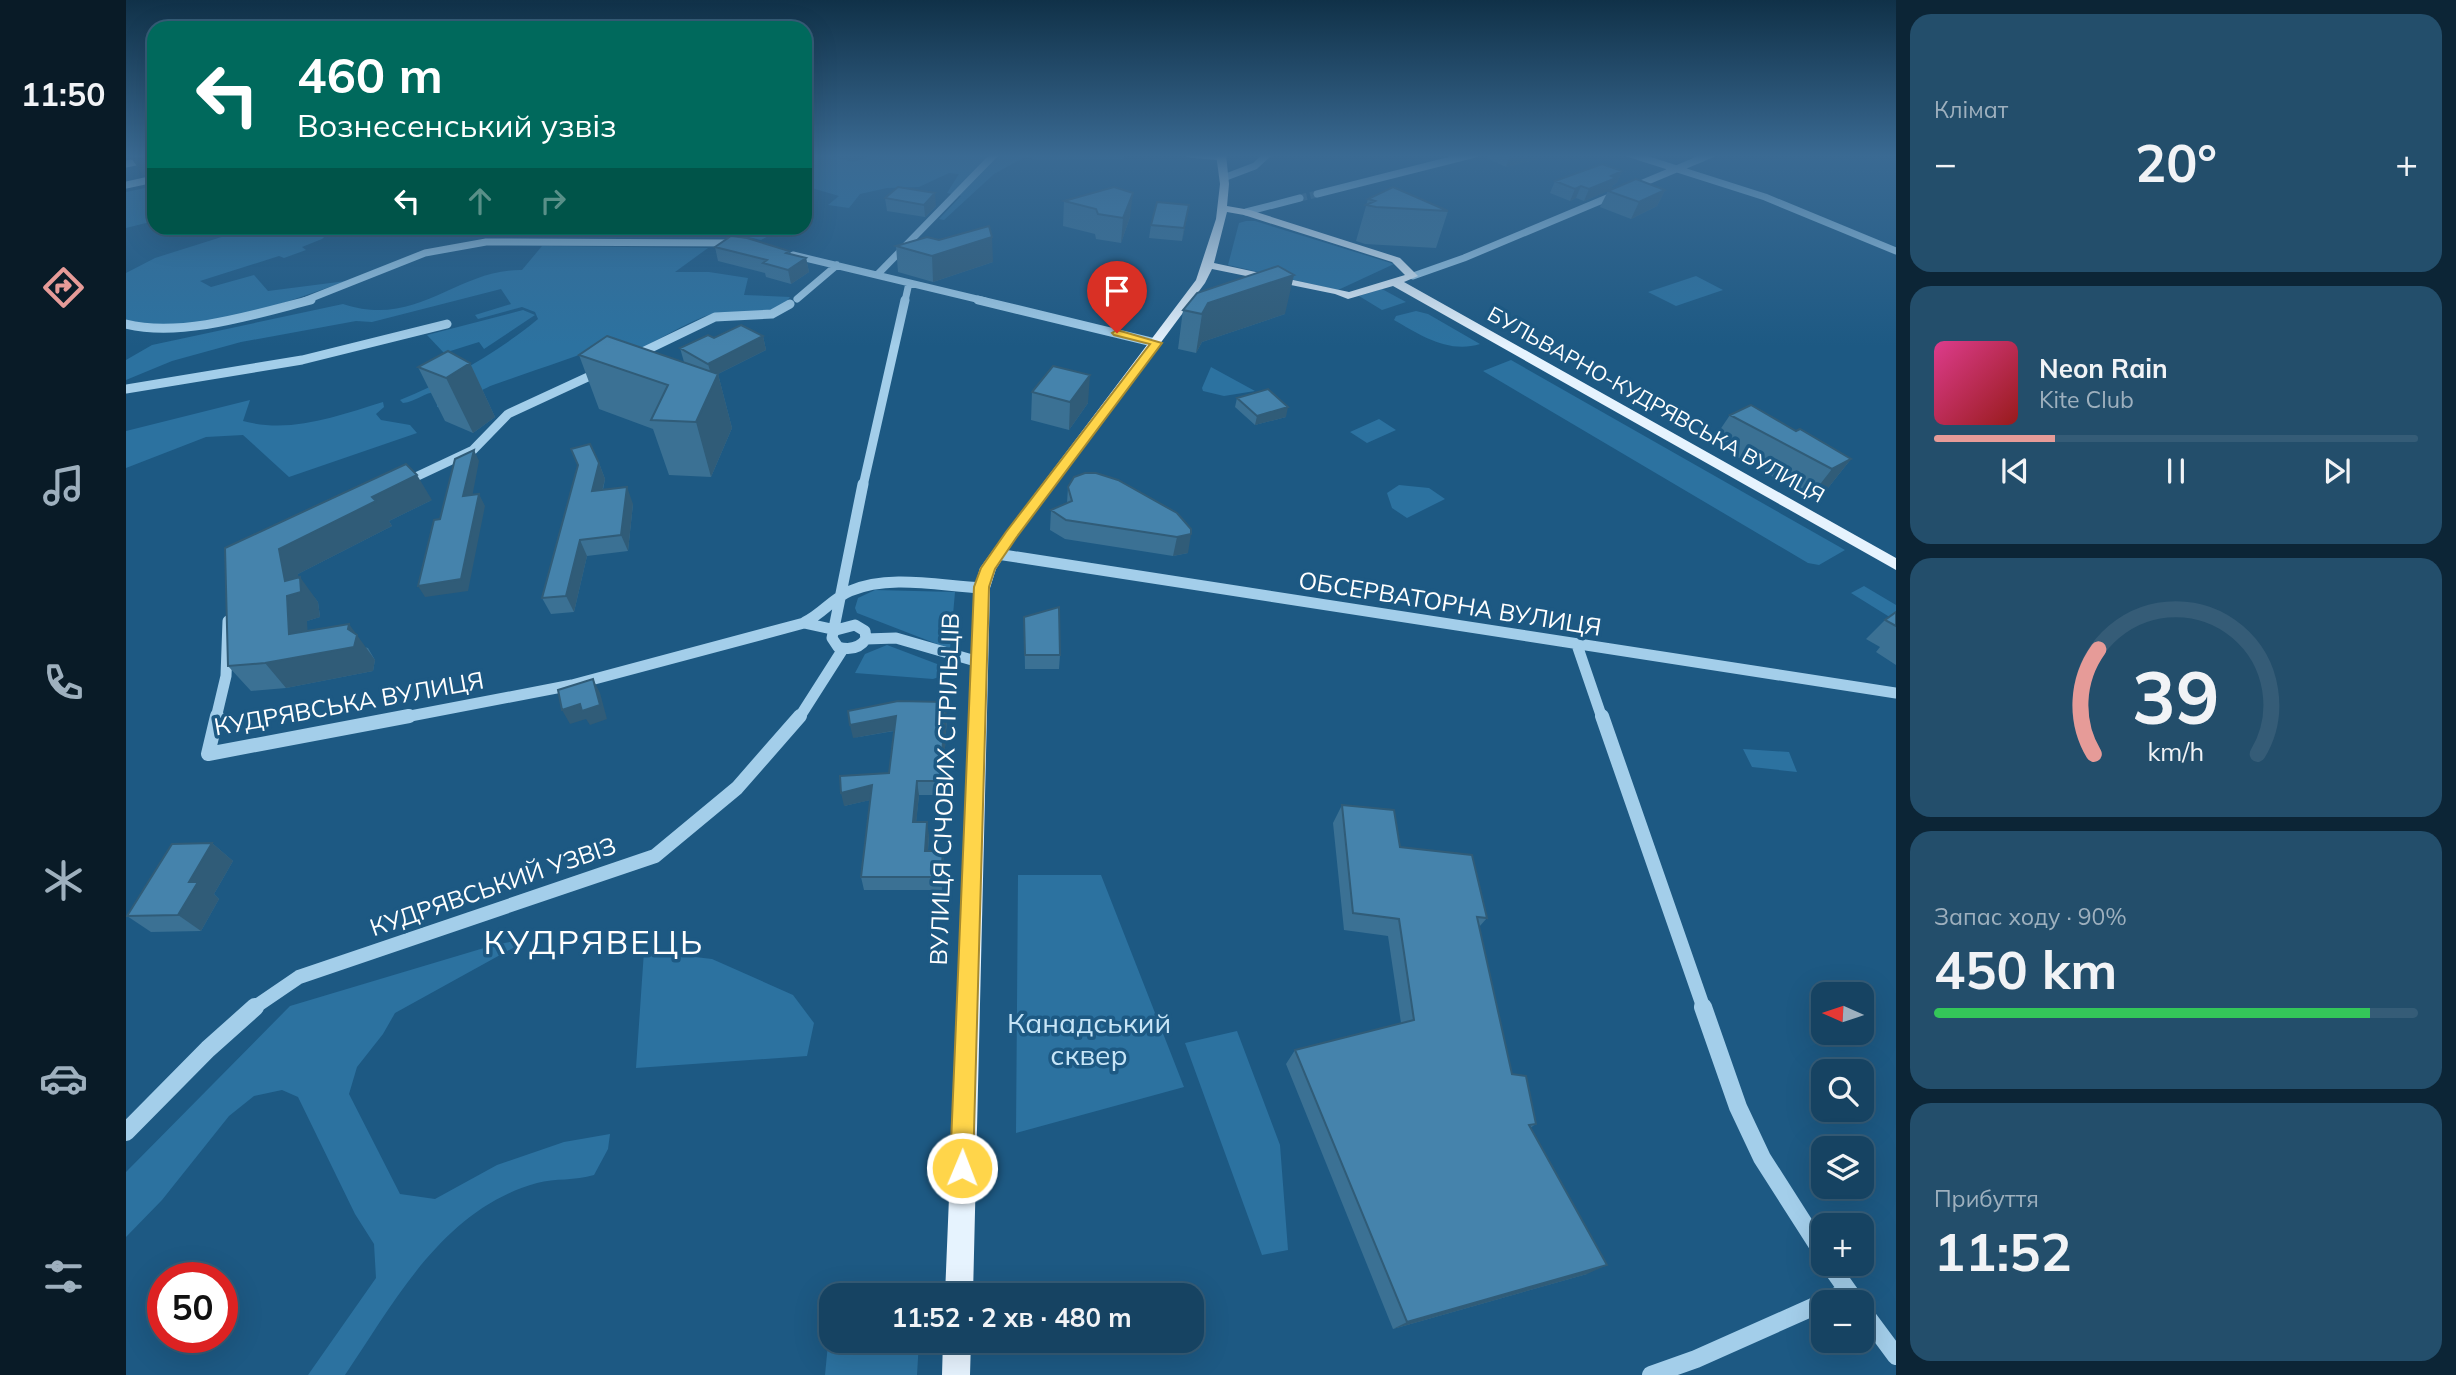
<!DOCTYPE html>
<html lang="uk">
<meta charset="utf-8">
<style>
body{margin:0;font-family:Mulish,sans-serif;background:#234e6b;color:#f1f3f6;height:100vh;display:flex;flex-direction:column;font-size:26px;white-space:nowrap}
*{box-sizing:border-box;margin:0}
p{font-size:23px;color:#9eb0be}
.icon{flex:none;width:38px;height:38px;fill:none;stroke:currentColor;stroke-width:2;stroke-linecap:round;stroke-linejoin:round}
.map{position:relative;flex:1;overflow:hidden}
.drawer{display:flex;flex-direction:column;gap:14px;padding:14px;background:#0c2536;width:560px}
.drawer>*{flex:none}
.banner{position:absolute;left:21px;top:21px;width:665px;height:214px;border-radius:21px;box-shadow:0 7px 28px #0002,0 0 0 2px #355c77;background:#00695c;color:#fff;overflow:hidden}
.needle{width:46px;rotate:273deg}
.tools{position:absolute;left:1685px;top:982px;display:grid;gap:14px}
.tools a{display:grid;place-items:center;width:63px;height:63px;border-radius:14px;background:#164362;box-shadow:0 7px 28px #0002,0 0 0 2px #355c77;font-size:35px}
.speed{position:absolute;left:21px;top:1262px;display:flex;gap:14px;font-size:35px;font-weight:700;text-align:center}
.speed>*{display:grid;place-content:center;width:91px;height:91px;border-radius:50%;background:#164362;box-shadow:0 7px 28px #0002,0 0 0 2px #355c77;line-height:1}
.speed .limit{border:10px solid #d22;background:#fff;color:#111}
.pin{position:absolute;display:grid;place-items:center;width:60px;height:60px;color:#fff;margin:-72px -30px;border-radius:50% 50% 50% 0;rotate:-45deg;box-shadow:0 0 7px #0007}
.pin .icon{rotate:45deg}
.me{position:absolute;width:77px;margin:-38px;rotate:1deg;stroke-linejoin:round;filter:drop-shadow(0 0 5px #0008)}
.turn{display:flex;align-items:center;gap:24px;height:147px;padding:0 35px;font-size:32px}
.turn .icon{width:91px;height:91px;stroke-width:2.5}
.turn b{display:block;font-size:49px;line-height:60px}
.lanes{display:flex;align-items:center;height:66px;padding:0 35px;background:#0003;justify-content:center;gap:35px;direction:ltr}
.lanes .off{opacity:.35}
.big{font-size:52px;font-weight:700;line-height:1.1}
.drawer .card{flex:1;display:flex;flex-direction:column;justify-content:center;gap:10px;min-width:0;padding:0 24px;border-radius:21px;background:#234e6b}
.drawer .dial{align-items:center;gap:0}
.dial svg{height:182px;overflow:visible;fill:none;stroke:#355c77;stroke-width:7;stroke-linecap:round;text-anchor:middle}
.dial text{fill:#f1f3f6;stroke:none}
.song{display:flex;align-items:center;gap:21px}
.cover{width:84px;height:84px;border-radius:10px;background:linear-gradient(135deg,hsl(330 70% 55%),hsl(0 70% 35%))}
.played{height:7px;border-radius:4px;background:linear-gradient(90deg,#e69b98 25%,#355c77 25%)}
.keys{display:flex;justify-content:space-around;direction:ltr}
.heat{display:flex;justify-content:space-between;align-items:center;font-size:38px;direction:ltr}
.charge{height:10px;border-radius:5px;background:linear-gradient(90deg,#34c759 90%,#355c77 0)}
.trip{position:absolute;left:693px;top:1283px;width:385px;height:70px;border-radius:21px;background:#164362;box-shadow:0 7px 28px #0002,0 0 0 2px #355c77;font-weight:700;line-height:70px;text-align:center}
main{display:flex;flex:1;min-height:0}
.tab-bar{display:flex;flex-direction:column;width:126px;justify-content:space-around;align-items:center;background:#091b27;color:#9eb0be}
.tab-bar .icon{width:49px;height:49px}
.tab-bar .on{color:#e69b98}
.tab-bar b{font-size:32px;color:#f1f3f6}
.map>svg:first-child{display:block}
.green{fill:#2c72a0}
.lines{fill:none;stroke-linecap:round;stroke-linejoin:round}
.minor-tunnel{stroke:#3f7296;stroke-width:7;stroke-dasharray:7 3.5;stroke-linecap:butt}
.minor-far4{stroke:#a3ceea;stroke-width:7}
.minor-far3{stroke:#a3ceea;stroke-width:9}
.minor-far2{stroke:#a3ceea;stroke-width:11}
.minor-far1{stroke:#a3ceea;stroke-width:14}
.minor{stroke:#a3ceea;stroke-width:18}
.major{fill:#e6f3fe;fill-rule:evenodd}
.wall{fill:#3b7194}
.shaded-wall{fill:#305c78}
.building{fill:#4583ac;stroke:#305c78;stroke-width:2}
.route{fill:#ffd54a;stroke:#a68a30;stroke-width:2}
.labels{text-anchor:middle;stroke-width:7;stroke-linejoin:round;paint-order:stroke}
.far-street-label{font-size:21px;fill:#fff;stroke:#1d5983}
.street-label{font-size:24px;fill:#fff;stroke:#1d5983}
.near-park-label{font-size:28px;fill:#c7e5f7;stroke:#1d5983}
.near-quarter-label{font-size:33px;letter-spacing:2px;fill:#fff;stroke:#1d5983}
</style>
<main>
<nav class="tab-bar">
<b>11:50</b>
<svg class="icon on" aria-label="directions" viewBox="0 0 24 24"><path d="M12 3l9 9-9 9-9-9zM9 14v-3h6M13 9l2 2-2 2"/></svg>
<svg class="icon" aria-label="music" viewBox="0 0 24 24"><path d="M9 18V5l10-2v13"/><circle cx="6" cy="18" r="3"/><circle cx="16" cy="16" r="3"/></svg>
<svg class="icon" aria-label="phone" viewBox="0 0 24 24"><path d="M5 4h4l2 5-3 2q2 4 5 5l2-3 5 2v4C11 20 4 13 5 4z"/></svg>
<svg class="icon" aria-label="climate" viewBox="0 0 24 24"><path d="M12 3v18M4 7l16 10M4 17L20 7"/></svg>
<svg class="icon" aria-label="car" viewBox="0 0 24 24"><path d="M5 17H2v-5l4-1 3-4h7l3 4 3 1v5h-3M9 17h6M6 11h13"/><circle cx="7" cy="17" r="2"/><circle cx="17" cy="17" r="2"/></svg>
<svg class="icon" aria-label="filters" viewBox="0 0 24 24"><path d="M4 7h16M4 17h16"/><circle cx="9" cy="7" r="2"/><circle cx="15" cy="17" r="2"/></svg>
</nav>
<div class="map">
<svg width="1770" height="1375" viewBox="0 0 1770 1375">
<rect width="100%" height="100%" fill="#1d5983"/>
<path class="green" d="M679 154H696L727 162 752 154H998V159L911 160 899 157 868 174 818 220 813 219 835 196 821 193 833 174 823 173 793 187 761 188 734 194 723 208 702 205 713 196 679 186Z
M24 187 28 192V221L0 228V192Z
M1120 221H1129L1268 264 1212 290 1102 265 1113 223Z
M124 228H208L196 239 176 247 180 250 158 258 153 256 74 281 85 287 128 275 142 291 220 281C165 301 96 326 37 327 25 327 12 323 0 321V273L29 258Z
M532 228H656L635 240 586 228 555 230Z
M416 246 582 248 549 272H583L622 278 618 295 664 297C648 322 612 308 586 314 567 319 531 341 511 350L490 340C449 358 408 370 367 385 349 392 330 408 311 407V392C298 392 290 402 277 403L274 400C323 380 371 353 412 319L409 312 396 307 352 319 349 315 385 304 375 289 246 322 230 321 115 342 46 361 0 380V360L26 345 217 304C292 329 330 269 396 270Z
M1570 276 1597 290 1550 306 1522 292Z
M1256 289 1280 302 1256 310 1233 296Z
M397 310 409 315 358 349 353 342 318 353 301 335Z
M1290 311 1302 314 1354 344C1323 354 1294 335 1268 320L1270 316Z
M1385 360 1719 550 1693 565 1682 563 1357 371Z
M1085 367 1129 391 1098 396 1077 391 1076 388Z
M124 400 117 421C165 434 211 416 257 402L258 407 250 414 255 420 284 425 291 433 163 477 117 435 80 437 0 468V431Z
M1253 419 1270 430 1241 443 1224 432Z
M1273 485 1303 488 1319 499 1281 518 1266 508 1261 493Z
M1738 586 1770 605V621L1725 593Z
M749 590 829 592 824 649 731 613 729 608 732 598Z
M761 645 819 667V675L807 679 729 673 739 654Z
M1617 749 1663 752 1671 772 1626 767Z
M892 875H975L1058 1087 890 1133Z
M405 938 269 1013 257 1034 231 1067 223 1094 274 1194 309 1199 371 1165 438 1142 484 1134 482 1149 468 1175C449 1181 429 1178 411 1183 317 1209 269 1301 219 1375H182L250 1278 248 1244 229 1214 172 1097 156 1090 128 1096 103 1116 36 1200 0 1237V1172L164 1006 368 945Z
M518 951 586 959 667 995 688 1023 681 1056 510 1068Z
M1111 1031 1154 1145 1162 1250 1136 1255 1059 1043Z
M713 1340 793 1341 791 1375H699L702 1344Z"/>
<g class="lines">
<path class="minor-tunnel" d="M1174 198 1191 194"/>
<path class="minor-far4" d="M1063 154 1096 157
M1504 154 1639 197 1770 251
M0 164 28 158
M1100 177 1129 166 1142 154
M0 185 28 179
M1191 194 1349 154
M1120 212 1174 198
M667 255 859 301
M751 275 869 154
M1287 276 1338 258 1586 154
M671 299 711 265
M178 301 299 253 360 242 611 243
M779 301 783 283"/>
<path class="minor-far3" d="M852 300 1030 343
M0 324C55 338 130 314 185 300
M506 357 589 317 646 314 664 304
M0 389 176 360 321 324
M279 482 347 450 382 414 477 370
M737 486 779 300"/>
<path class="minor-far2" d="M737 484 706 638 712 647C723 650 733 649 740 639
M871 554 1770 693
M679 622C696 614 707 598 724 591 764 574 814 586 856 588
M710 630 729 625 739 631 740 639
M740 639 770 638 853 662
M1451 645 1476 718
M90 718 100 676 102 621
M274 718 446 685 678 623 710 630
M673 718 717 649"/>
<path class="minor-far1" d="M91 716 82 754 283 716
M1476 716 1578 1009
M126 1009 173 977 529 856 611 788 674 716"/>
<path class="minor" d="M1577 1007 1612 1107 1636 1158 1698 1255
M0 1132 82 1049 129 1007
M1703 1264 1730 1302
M1698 1302 1722 1291
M1736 1310 1770 1356
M1525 1375 1570 1359 1698 1302"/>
<path class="major" d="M1090 154H1100L1103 184 1101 206 1124 210 1274 258 1292 276 1278 282 1770 558V570L1267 286 1222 299 1209 294 1086 269 1079 283 890 538 870 569 864 588 847 1295H819L848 588 854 568 880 532 1070 280 1090 219 1094 184ZM1101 212 1118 215 1266 262 1279 275 1223 292 1088 263Z
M817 1340H845L844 1375H816Z"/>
</g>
<path class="wall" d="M3 154H28V173L17 175Z
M1363 154H1424L1423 156 1380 167 1361 158Z
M1496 171 1491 183 1487 185 1485 189 1539 190 1531 206 1505 219 1474 207 1482 191 1458 201 1450 198 1444 201 1424 193 1429 181Z
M759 198 810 206 799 217 761 211Z
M1242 199 1322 211 1310 248 1239 244 1230 241Z
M938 201 1004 217 995 243 970 239 969 234 937 226Z
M1061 217 1056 241 1023 238 1025 225Z
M813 240 867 262 807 282 772 272 770 246Z
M589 247 663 251 664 254 680 258 683 272 665 284 640 277 639 273 592 261Z
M1057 310 1159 314 1076 342 1070 353 1052 349Z
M637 336 640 350 592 374 606 428 585 477 543 475 527 429 473 409 453 355 558 362 554 348 588 338Z
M344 363 369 417 347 433 319 421 292 367Z
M906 392 962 403 943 430 905 420Z
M1111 398 1160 417 1129 425 1109 407Z
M1604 415 1670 431 1725 459 1702 488 1684 497 1585 443Z
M473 463 479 479 477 490 507 504 502 551 461 556 448 612 425 614 416 598Z
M942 487 1051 513 1062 553 1047 556 939 539 924 530 925 510 941 503Z
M306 500 263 521 266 526 172 574V577L192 602 194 617 181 621V631L242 648 249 660 247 671 160 688 125 691 102 666 99 548Z
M1770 612V665L1750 652 1754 647 1740 639 1759 620Z
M898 617 934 655 933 669H899Z
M821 716 816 795H793L790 822 803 835 802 851H817L818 864 816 890H738L735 877 744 800 718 806 763 773 768 731 727 738Z
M1216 805 1274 847 1361 918 1353 927 1386 1074 1410 1124 1404 1128 1461 1274 1267 1329 1160 1064 1169 1050 1275 1023 1262 936 1218 930 1207 823Z
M86 843 107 861 88 894 93 899 75 931 25 932 1 916Z"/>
<path class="shaded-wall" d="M1388 154H1424L1423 156 1380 167 1384 155Z
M19 157 28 171V173L17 175 6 159Z
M28 159V168L23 160Z
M1496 171 1491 183 1487 185 1485 190 1458 201 1463 189Z
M1455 186 1450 198 1444 201 1449 189Z
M1539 190 1531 206 1505 219 1513 202Z
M809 193 810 206 799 217 798 205Z
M1007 193 1004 217 995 243 997 218Z
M1063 205 1061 217 1056 241 1058 228Z
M866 237 867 262 807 282 806 256Z
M680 258 683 272 665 284 662 270Z
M1168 275 1159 314 1076 342 1070 353 1076 314 1082 303Z
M637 336 640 350 592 374 606 428 585 477 570 422 586 378 582 364Z
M344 363 369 417 347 433 320 378Z
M964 375 962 403 943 430 944 402Z
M1162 407 1160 417 1129 425 1131 416Z
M348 450 353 461 344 508 337 496Z
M1725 459 1702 488 1684 497 1706 469Z
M473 463 479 479 472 508 466 491Z
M291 475 306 500 263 521 266 526 172 574 175 589 174 577 192 602 194 617 181 621 183 655 222 629 223 624 249 660 247 671 160 688 139 663 163 634 159 581 153 549 246 497Z
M501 487 507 504 502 551 495 535Z
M353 494 359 506 342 591 299 597 292 586Z
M1065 534 1062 553 1047 556 1051 537Z
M454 540 461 556 448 612 440 596Z
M467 679 474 693 481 719 464 725 460 719 444 724 436 710 454 704Z
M820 702 821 716 816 795 814 781Z
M770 716 772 730 727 738 724 725Z
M791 781 793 795 789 835 787 822Z
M746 785 749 799 718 806 715 793Z
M801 822 803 835 801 864 799 851Z
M86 843 107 861 88 894 93 899 75 931 52 915 63 882Z
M817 851 818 864 816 890 815 877Z
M1481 1265 1461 1274 1267 1329 1281 1322Z"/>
<path class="building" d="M3 154H28V159L23 160 19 157 6 159Z
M1476 164 1496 171 1485 176 1490 178 1463 189 1455 186 1449 189 1429 181Z
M1510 179 1539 190 1513 202 1482 191Z
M772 187 809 193 798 205 759 198Z
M988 187 1007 193 997 218 972 214 970 209 938 201Z
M1267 187 1322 211 1250 207 1240 205 1249 201 1242 199Z
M1031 202 1063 205 1058 228 1025 225Z
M863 226 866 237 806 256 770 246 801 237 813 240Z
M605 236 621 238 663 251 660 253 680 258 662 270 637 263 641 260 589 247Z
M1152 266 1168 275 1082 303 1076 314 1057 310 1071 293Z
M615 325 637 336 582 364 554 348 582 335 588 338Z
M481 336 592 374 570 422 525 420 542 385 453 355Z
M322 351 344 363 320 378 292 367Z
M927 366 964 375 944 402 906 392Z
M1142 389 1162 407 1131 416 1111 398Z
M1625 405 1670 431 1674 429 1725 459 1706 469 1604 415Z
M464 444 473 463 466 491 501 487 495 535 454 540 440 596 416 598 452 465 445 449Z
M348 450 337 496 353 494 335 579 292 586 308 520 314 519 329 459Z
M280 464 291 475 246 497 250 501 153 549 159 581 174 577 175 592 161 596 163 634 223 624 222 629 231 635 228 647 139 663 102 666 99 548Z
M959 473H970L992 480 1051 513 1065 529V534L1051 537 940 520 925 510 946 501 942 487 948 477Z
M933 607 934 655H899L898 617Z
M1770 612V626L1759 620Z
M467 679 474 705 456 711 454 704 436 710 432 690Z
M772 701 820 702 814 781H791L787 822H801L799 851H817L815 877H735L746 785 715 793 714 776 763 773 770 716 724 725 722 711Z
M1216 805 1268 810 1274 847 1346 855 1361 918 1351 917 1386 1074 1400 1076 1410 1124 1403 1125 1481 1265 1281 1322 1169 1050 1288 1020 1273 919 1227 913Z
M86 843 63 882H72L52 915 1 916 46 844Z"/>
<linearGradient id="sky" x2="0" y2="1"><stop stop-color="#103148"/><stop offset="0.45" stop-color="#3a6a93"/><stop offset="1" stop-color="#3a6a93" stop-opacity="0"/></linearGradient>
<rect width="1770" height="346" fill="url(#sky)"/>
<path class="route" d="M991 330 1036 343 890 538 869 569 863 587 847 1168 844 1176 836 1179 828 1176 824 1168 848 587 855 568 880 532 1024 344 988 335 986 333Z"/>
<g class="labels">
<g class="far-street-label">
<text transform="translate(1530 405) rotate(29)" y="7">БУЛЬВАРНО-КУДРЯВСЬКА ВУЛИЦЯ</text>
</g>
<g class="street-label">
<text transform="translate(1324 604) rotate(9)" y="8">ОБСЕРВАТОРНА ВУЛИЦЯ</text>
<text transform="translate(223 704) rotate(-10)" y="8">КУДРЯВСЬКА ВУЛИЦЯ</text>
<text transform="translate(819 789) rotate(-88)" y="8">ВУЛИЦЯ СІЧОВИХ СТРІЛЬЦІВ</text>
<text transform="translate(367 887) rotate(-19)" y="8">КУДРЯВСЬКИЙ УЗВІЗ</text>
</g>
<g class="near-park-label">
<text x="963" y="1033">Канадський<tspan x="963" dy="32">сквер</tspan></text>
</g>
<g class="near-quarter-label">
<text x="468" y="954">КУДРЯВЕЦЬ</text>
</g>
</g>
</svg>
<div class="tools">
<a><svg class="needle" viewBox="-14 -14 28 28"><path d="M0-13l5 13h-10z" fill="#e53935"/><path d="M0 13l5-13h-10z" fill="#9eb0be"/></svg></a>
<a><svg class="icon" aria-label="search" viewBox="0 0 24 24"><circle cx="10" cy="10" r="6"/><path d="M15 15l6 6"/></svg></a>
<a><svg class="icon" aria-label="layers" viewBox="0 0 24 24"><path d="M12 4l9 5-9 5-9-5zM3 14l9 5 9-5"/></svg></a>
<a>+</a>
<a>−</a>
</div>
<div class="speed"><div class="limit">50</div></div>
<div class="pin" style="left:991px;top:333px;background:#d93025"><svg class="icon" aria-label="arrive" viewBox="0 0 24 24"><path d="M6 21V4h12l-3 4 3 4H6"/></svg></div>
<svg class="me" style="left:836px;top:1168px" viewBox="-20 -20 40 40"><circle r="17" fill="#ffd54a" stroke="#fff" stroke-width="3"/><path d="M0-11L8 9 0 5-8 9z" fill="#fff"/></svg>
<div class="trip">11:52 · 2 хв · 480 m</div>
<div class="banner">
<div class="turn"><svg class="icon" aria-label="left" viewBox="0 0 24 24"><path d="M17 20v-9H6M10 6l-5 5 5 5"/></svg><div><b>460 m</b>Вознесенський узвіз</div></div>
<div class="lanes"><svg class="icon" aria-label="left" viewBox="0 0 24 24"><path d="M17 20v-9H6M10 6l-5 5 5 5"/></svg><svg class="icon off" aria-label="ahead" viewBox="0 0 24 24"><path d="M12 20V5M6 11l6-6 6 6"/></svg><svg class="icon off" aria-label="right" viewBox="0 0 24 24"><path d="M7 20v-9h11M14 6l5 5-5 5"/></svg></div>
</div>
</div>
<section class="drawer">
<div class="card"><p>Клімат</p>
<div class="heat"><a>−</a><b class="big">20°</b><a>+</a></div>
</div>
<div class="card">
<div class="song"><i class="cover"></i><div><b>Neon Rain</b><p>Kite Club</p></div></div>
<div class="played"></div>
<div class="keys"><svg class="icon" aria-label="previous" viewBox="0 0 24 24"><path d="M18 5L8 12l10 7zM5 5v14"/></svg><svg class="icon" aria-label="pause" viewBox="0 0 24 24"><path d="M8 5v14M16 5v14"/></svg><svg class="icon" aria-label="next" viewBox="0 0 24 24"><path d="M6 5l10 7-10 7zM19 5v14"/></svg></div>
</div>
<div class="card dial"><svg viewBox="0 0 100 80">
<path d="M14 69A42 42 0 1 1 86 69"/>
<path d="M14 69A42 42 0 0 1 16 23" stroke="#e69b98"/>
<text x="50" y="56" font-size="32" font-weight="700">39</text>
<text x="50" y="72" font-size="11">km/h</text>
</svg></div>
<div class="card"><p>Запас ходу · 90%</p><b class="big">450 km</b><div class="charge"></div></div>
<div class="card"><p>Прибуття</p><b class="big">11:52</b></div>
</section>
</main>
